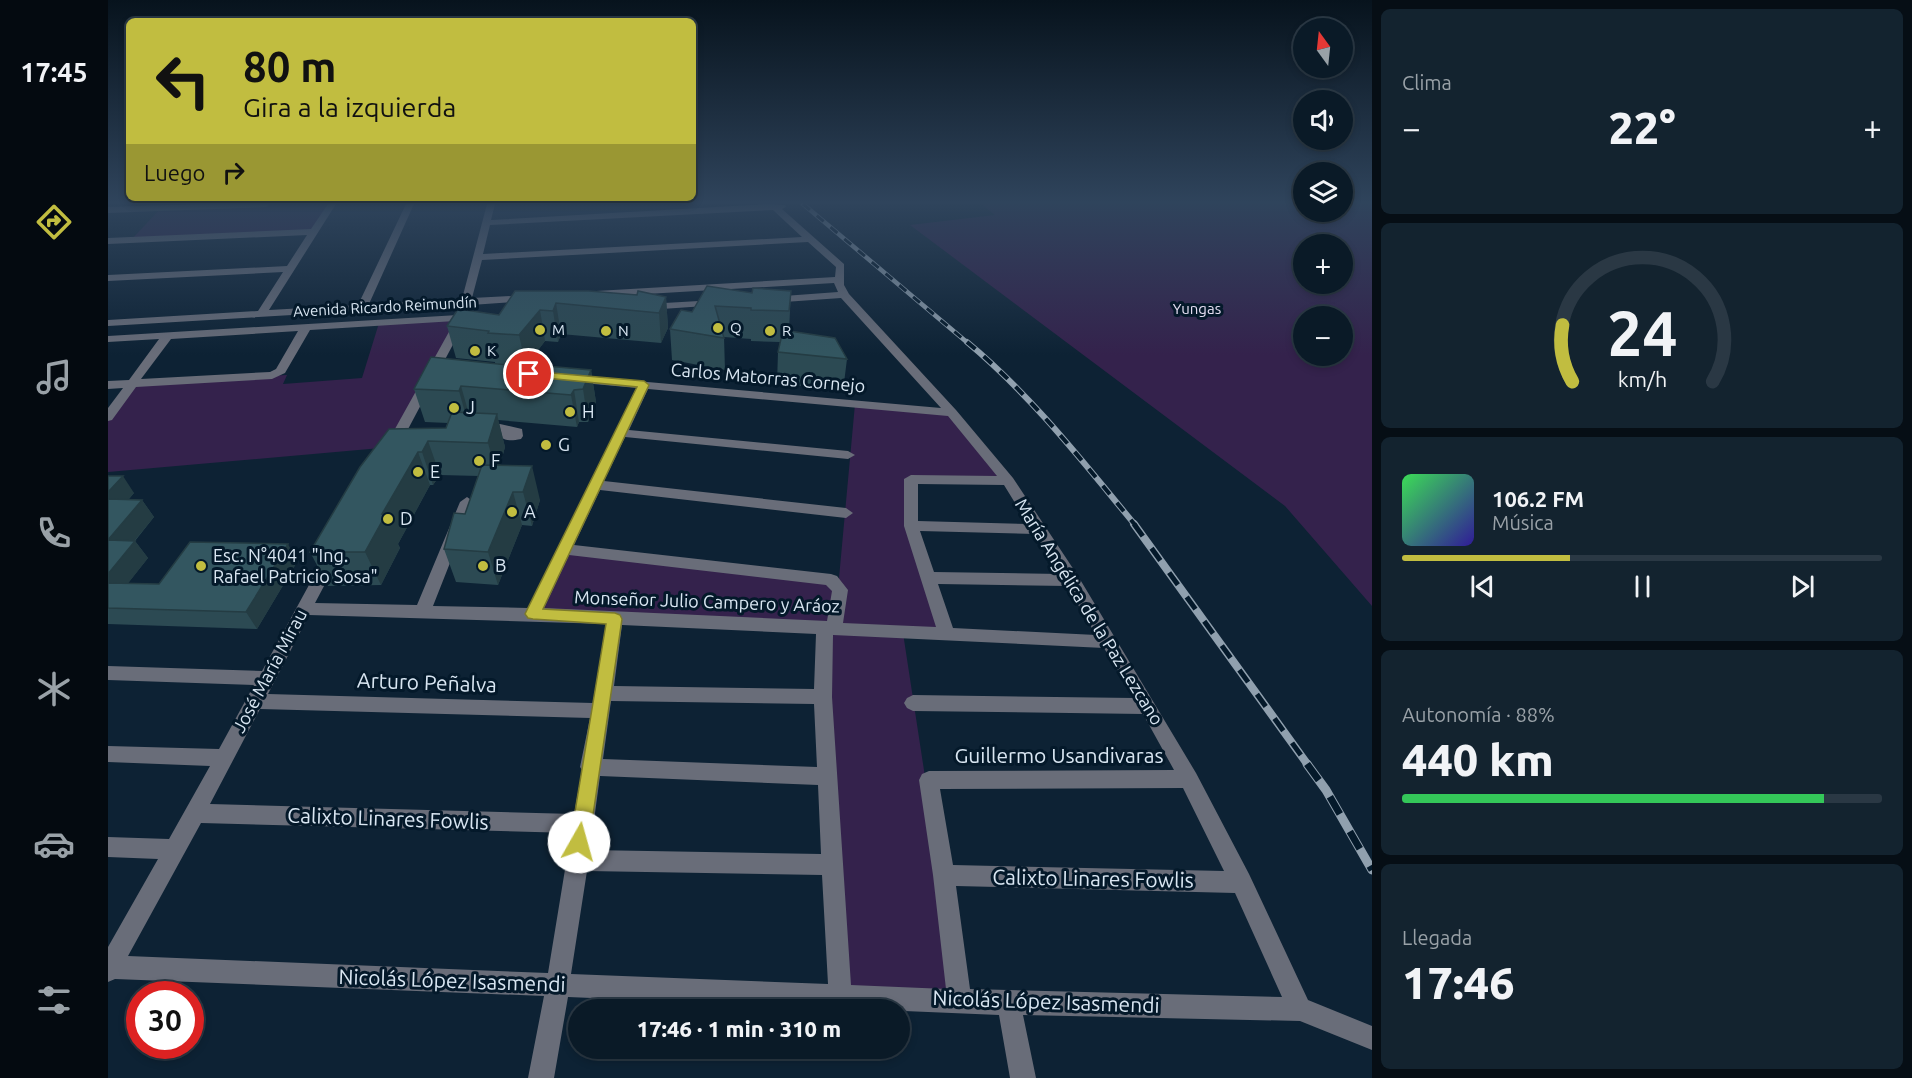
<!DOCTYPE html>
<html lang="es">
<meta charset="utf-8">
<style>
body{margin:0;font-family:Ubuntu,sans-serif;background:#13232f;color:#f1f3f6;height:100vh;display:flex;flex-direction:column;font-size:22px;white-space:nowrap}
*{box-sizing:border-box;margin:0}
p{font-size:20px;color:#99a1a7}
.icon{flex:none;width:33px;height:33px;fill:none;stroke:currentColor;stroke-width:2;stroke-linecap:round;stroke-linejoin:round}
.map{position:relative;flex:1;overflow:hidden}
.side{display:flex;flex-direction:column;gap:9px;padding:9px;background:#060e15;width:540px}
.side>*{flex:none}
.top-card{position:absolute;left:18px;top:18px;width:570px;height:183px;border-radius:9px;box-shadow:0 3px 9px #0003,0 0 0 2px #2a3844;background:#c1bd40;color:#111;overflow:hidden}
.needle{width:39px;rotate:345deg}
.buttons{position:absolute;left:1185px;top:18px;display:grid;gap:12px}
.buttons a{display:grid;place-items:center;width:60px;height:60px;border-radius:50%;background:#0a1a27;box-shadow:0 3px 9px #0003,0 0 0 2px #2a3844;font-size:30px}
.speed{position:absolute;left:18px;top:981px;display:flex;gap:12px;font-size:30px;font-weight:700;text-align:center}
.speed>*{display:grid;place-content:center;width:78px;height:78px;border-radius:50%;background:#0a1a27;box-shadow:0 3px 9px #0003,0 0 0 2px #2a3844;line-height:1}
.speed .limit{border:9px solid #d22;background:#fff;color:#111}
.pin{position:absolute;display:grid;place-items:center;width:51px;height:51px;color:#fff;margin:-26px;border:3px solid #fff;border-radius:50%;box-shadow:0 2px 6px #0007}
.me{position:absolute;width:66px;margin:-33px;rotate:7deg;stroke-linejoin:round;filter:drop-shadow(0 0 4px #0008)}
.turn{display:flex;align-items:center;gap:21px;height:126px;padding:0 18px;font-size:27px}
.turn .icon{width:78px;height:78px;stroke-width:2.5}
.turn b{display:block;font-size:42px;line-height:51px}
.then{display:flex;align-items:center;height:57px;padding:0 18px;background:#0003;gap:12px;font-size:22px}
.big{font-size:45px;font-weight:800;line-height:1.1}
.side .tile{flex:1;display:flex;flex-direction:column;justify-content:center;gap:9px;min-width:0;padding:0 21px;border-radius:9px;background:#13232f}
.side .dial{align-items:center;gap:0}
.dial svg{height:156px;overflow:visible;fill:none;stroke:#2a3844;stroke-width:7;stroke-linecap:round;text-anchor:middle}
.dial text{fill:#f1f3f6;stroke:none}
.song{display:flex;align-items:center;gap:18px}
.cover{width:72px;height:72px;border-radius:9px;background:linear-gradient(135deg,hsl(130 70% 55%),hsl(250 70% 35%))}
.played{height:6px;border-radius:3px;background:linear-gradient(90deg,#c1bd40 35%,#2a3844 35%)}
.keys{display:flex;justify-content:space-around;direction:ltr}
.heat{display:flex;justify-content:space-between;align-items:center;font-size:33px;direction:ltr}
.charge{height:9px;border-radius:4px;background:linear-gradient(90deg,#34c759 88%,#2a3844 0)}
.trip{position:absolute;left:460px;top:999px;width:342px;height:60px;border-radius:30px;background:#0a1a27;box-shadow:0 3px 9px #0003,0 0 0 2px #2a3844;font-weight:800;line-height:60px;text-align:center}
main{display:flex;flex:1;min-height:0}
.menu{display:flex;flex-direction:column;width:108px;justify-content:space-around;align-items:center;background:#040a10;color:#99a1a7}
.menu .icon{width:42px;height:42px}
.menu .active{color:#c1bd40}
.menu b{font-size:27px;color:#f1f3f6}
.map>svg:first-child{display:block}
.green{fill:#34224c;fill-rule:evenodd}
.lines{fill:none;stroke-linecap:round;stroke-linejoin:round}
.minor{fill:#696d79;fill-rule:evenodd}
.rail-far3-casing{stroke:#90a0ae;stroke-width:4.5}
.rail-far2-casing{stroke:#90a0ae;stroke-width:6}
.rail-far1-casing{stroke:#90a0ae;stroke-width:8}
.rail-casing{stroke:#90a0ae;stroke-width:9}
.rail-far3{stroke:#04192a;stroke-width:3;stroke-dasharray:9;stroke-linecap:butt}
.rail-far2{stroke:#04192a;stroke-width:4;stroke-dasharray:11;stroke-linecap:butt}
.rail-far1{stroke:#04192a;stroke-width:5;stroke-dasharray:15;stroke-linecap:butt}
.rail{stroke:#04192a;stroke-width:7;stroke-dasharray:20;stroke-linecap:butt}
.wall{fill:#2c4a53}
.shaded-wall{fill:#243c43}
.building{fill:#335660;stroke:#243c43;stroke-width:1.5}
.route{fill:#c1bd40;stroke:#7d7b2a;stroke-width:1.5}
.poi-dot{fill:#c1bd40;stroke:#04192a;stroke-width:2}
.labels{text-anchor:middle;stroke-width:6;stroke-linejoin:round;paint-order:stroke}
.far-street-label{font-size:15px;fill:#d9e6f2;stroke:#04192a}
.far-park-label{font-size:15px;fill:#e6dff3;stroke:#04192a}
.far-poi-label{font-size:15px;fill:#d9e6f2;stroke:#04192a;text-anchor:start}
.street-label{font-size:18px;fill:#d9e6f2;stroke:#04192a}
.poi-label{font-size:18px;fill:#d9e6f2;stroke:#04192a;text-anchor:start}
.near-street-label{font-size:21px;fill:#d9e6f2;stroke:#04192a}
</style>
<main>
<nav class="menu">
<b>17:45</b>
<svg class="icon active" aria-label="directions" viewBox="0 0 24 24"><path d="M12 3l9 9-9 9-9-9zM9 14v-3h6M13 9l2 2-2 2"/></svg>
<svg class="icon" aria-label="music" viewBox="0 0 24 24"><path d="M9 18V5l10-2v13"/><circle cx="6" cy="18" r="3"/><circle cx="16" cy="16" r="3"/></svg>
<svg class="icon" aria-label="phone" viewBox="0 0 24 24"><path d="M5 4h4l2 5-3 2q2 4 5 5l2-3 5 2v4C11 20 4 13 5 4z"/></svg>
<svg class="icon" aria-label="climate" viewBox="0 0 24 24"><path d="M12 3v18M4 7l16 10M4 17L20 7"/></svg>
<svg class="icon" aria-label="car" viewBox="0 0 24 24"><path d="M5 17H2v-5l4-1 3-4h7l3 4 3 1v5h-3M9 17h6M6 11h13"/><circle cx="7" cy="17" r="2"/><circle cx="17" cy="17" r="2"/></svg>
<svg class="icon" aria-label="filters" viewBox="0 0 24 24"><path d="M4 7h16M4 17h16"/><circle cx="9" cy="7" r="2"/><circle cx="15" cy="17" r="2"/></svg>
</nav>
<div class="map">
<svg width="1264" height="1078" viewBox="0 0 1264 1078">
<rect width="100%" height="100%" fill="#0d2234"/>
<path class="green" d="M158 204H224L205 232 23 240 53 208Z
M873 204H1195L1196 212H1234L1235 204H1264V606L1177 506 802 225 887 215ZM1196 244H1234V284H1196ZM1196 316H1234V356H1196Z
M354 318 284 447 0 472V417L26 383 179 375 175 384 254 378 271 323Z
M747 404 844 413 900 481 803 479V526L839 635 795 633 851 999 732 996 717 627 425 614 458 549 723 580 730 589Z"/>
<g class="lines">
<path class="minor" d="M97 204H162L158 207 0 213V207Z
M220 204H228L161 310 250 305 298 204H306L261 304 354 299 379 204H387L383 220 659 204 677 205 678 207 674 209 736 264V285L741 294 848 410 905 478 970 576 1088 773 1141 874 1200 1000 1264 1026V1050L1192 1021 915 1015 928 1078H902L891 1015 460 997 446 1078H420L436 996 7 979 0 982V947L50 859 0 857V837L61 839 102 766 0 762V746L111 749 146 685 0 680V666L154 671 219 552H229L232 556 207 603 309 605 352 502 359 497 366 502 325 606 420 608 529 388 464 382 458 378 460 375 833 408 733 298 662 303 657 300 662 297 730 292 726 283 488 297 483 294 488 291 727 277 728 267 700 242 374 260 364 298 422 295 427 298 422 301 363 305 360 314 367 317 358 320 290 448H280L278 445 347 321 202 330 177 373 164 379 28 387 4 420 0 421V408L15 388 0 389V381L21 380 51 339 0 342V336L350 315 352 305 0 326V320L150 311 175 272 0 281V275L179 266 199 235 0 244V238L203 229ZM665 210 694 237 375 254 382 225ZM190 331 168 369 162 372 33 379 63 339ZM540 389 840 416 889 476 803 475 796 479V526L828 627 735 623 740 590 729 576 723 574 466 545 492 490 738 518 745 513 738 508 496 481 517 437 740 459 747 455 740 451 521 430ZM810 484 896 485 920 524 810 521ZM812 531 927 534 952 574 826 572ZM461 555 718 585 724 591 719 621 436 608ZM830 584 959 586 988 635 845 628ZM201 615 498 624 485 703 160 694ZM514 625 708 634 706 689 506 686ZM725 635 996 648 1026 698 805 695 799 698 796 703 799 708 805 711 1035 714 1066 770 821 771 814 774 811 780 825 875 838 989 743 985 724 697ZM503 701 706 704 709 767 495 759ZM152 709 482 718 472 767 474 770 466 814 102 804ZM492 776 710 785 713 854 482 850ZM1075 788 1116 871 845 865 832 789ZM93 823 463 833 440 973 20 956ZM479 871 714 875 720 984 463 974ZM848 886 1127 893 1174 997 862 989Z
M608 300 612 301V305L539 310 534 307 539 304Z
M392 424 414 429 415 436 413 439C395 443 396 437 382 433 376 431 373 434 368 429L374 425Z"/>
<g class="rail-far3-casing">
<path id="rail-far3" d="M695 204 861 344"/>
</g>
<g class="rail-far2-casing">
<path id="rail-far2" d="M859 342C923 395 975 462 1028 526"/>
</g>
<g class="rail-far1-casing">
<path id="rail-far1" d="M1026 524 1200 765"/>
</g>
<g class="rail-casing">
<path id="rail" d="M1199 764 1218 790 1264 870"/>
</g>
<use href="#rail-far3" class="rail-far3"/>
<use href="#rail-far2" class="rail-far2"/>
<use href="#rail-far1" class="rail-far1"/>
<use href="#rail" class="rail"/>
</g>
<path class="wall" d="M407 291 558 297 560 328 553 343 453 334 450 342 437 341 418 366 401 365 437 369 483 370 488 402 480 422H471L469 427 390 420 397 447 392 465 432 500 424 526 414 525 390 585 348 582 336 549 357 514 371 476 332 475 325 485H322L290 544 292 548 273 585 220 586 202 552 252 467 338 428 340 423 317 422 306 389 387 364V362L348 358 339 326 391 315Z
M683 291 681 331 739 359 735 391 669 383 670 352 672 342 643 341V339L616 337 617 370 564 360 562 329 584 312 644 293Z
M0 476 26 493 21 499 34 500 46 517 27 541 40 558 20 583 51 584 189 562 149 629 0 624Z"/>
<path class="shaded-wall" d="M558 297 560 328 553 343 551 313Z
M448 303 453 334 450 342 445 311Z
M432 310 437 341 418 366 411 335Z
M483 370 488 402 480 422 475 389Z
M353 386 362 418 360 423 351 391Z
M466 390 471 422 469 427 463 395Z
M389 414 397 447 389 476 380 443Z
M320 441 332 475 325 485 314 452Z
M310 452 322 485 290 544 292 548 273 585 257 552 274 514Z
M424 466 432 500 424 526 415 492Z
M15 476 26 493 6 516 0 508V492Z
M405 492 414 525 390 585 380 552Z
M34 500 46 517 13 557 0 540Z
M27 541 40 558 7 600 0 592V574Z
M180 544 189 562 149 629 138 612Z"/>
<path class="building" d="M599 286 644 293 645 288 683 291 681 311 643 310V308L607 306 616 338 562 329 573 310 584 312Z
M407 291H481L529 295 530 291 558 297 551 313 448 303 445 311 432 310 411 335 380 333 381 331 339 326 350 309 391 315Z
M675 330 727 338 739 359 670 352Z
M323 357 437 369 438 366 483 370 475 389 466 390 463 395 353 386 351 391 306 389Z
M344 412 389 414 380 443 320 441 314 452H310L274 514H278L257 552H202L252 467 281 429 338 428Z
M374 465 424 466 415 492H405L380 552 336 549 346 513 357 514Z
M0 476H15L0 492Z
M0 499 34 500 0 540Z
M0 540 27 541 0 574Z
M82 542 180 544 138 612 0 608V583L51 584Z"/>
<linearGradient id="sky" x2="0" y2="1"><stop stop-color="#07131d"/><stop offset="0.57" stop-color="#2f445c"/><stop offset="1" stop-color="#2f445c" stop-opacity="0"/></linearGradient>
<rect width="1264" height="355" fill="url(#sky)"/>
<path class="route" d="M421 371 536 381 541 385 435 609 507 613 512 615 514 619 481 842 478 849 471 851 465 849 462 842 498 624 425 619 420 618 417 614 529 387 417 376 416 374Z"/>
<g class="poi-dot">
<circle cx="610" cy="328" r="6"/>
<circle cx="432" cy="330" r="6"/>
<circle cx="498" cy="331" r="6"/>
<circle cx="662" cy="331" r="6"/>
<circle cx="367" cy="351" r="6"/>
<circle cx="346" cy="408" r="6"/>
<circle cx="462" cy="412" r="6"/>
<circle cx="438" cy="445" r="6"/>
<circle cx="371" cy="461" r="6"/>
<circle cx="310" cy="472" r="6"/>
<circle cx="404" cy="512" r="6"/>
<circle cx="280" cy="519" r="6"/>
<circle cx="93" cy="566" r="6"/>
<circle cx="375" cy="566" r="6"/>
</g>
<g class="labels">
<g class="far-street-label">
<text transform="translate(277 307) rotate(-3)" y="5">Avenida Ricardo Reimundín</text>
</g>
<g class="far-park-label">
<text x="1089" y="314">Yungas</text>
</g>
<g class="far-poi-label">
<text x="622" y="333">Q</text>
<text x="444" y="335">M</text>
<text x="510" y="336">N</text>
<text x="674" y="336">R</text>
<text x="379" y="356">K</text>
</g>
<g class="street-label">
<text transform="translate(660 378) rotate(5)" y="6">Carlos Matorras Cornejo</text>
<text transform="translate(599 602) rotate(2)" y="6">Monseñor Julio Campero y Aráoz</text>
<text transform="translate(981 612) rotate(58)" y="6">María Angélica de la Paz Lezcano</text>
<text transform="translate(162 671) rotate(-62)" y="6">José María Mirau</text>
</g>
<g class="poi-label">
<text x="358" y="414">J</text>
<text x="474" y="418">H</text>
<text x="450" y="451">G</text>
<text x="383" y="467">F</text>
<text x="322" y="478">E</text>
<text x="416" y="518">A</text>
<text x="292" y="525">D</text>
<text x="105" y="562">Esc. N°4041 "Ing.<tspan x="105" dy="21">Rafael Patricio Sosa"</tspan></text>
<text x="387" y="572">B</text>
</g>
<g class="near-street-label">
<text transform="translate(319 683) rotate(2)" y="7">Arturo Peñalva</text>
<text x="951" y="763">Guillermo Usandivaras</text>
<text transform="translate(280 819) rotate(2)" y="7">Calixto Linares Fowlis</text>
<text transform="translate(985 879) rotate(1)" y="7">Calixto Linares Fowlis</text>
<text transform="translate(344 981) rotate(2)" y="7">Nicolás López Isasmendi</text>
<text transform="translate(938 1002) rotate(2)" y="7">Nicolás López Isasmendi</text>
</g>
</g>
</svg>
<div class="buttons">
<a><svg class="needle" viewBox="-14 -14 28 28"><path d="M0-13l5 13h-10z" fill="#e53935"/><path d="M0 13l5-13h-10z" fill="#99a1a7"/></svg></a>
<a><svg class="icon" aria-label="sound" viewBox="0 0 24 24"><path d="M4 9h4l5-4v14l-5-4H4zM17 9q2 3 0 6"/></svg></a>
<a><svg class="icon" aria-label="layers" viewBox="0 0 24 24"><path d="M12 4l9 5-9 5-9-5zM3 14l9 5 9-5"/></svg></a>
<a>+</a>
<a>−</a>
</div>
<div class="speed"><div class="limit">30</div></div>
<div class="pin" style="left:421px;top:374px;background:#d93025"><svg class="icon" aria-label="arrive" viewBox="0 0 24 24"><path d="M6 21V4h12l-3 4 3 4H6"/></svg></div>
<svg class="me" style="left:471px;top:842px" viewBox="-20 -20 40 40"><circle r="19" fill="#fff"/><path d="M0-13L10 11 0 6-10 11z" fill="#c1bd40"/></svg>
<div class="trip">17:46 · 1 min · 310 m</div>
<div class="top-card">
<div class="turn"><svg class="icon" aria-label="left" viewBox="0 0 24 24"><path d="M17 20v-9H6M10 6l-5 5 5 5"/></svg><div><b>80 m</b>Gira a la izquierda</div></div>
<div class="then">Luego<svg class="icon" aria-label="right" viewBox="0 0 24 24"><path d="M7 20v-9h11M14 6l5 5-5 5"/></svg></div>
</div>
</div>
<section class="side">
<div class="tile"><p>Clima</p>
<div class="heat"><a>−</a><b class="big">22°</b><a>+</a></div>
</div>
<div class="tile dial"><svg viewBox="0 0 100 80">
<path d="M14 69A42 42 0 1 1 86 69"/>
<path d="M14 69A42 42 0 0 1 9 40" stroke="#c1bd40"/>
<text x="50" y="56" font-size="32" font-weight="700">24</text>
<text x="50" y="72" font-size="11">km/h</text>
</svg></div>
<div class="tile">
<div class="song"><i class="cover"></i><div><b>106.2 FM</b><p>Música</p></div></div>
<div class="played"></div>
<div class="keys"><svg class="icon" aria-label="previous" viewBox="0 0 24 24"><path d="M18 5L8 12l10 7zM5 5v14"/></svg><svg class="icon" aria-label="pause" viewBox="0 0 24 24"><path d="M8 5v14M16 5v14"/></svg><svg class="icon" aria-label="next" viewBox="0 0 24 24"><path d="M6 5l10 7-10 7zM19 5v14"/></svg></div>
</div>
<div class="tile"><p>Autonomía · 88%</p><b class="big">440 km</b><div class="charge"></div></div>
<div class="tile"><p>Llegada</p><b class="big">17:46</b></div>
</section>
</main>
